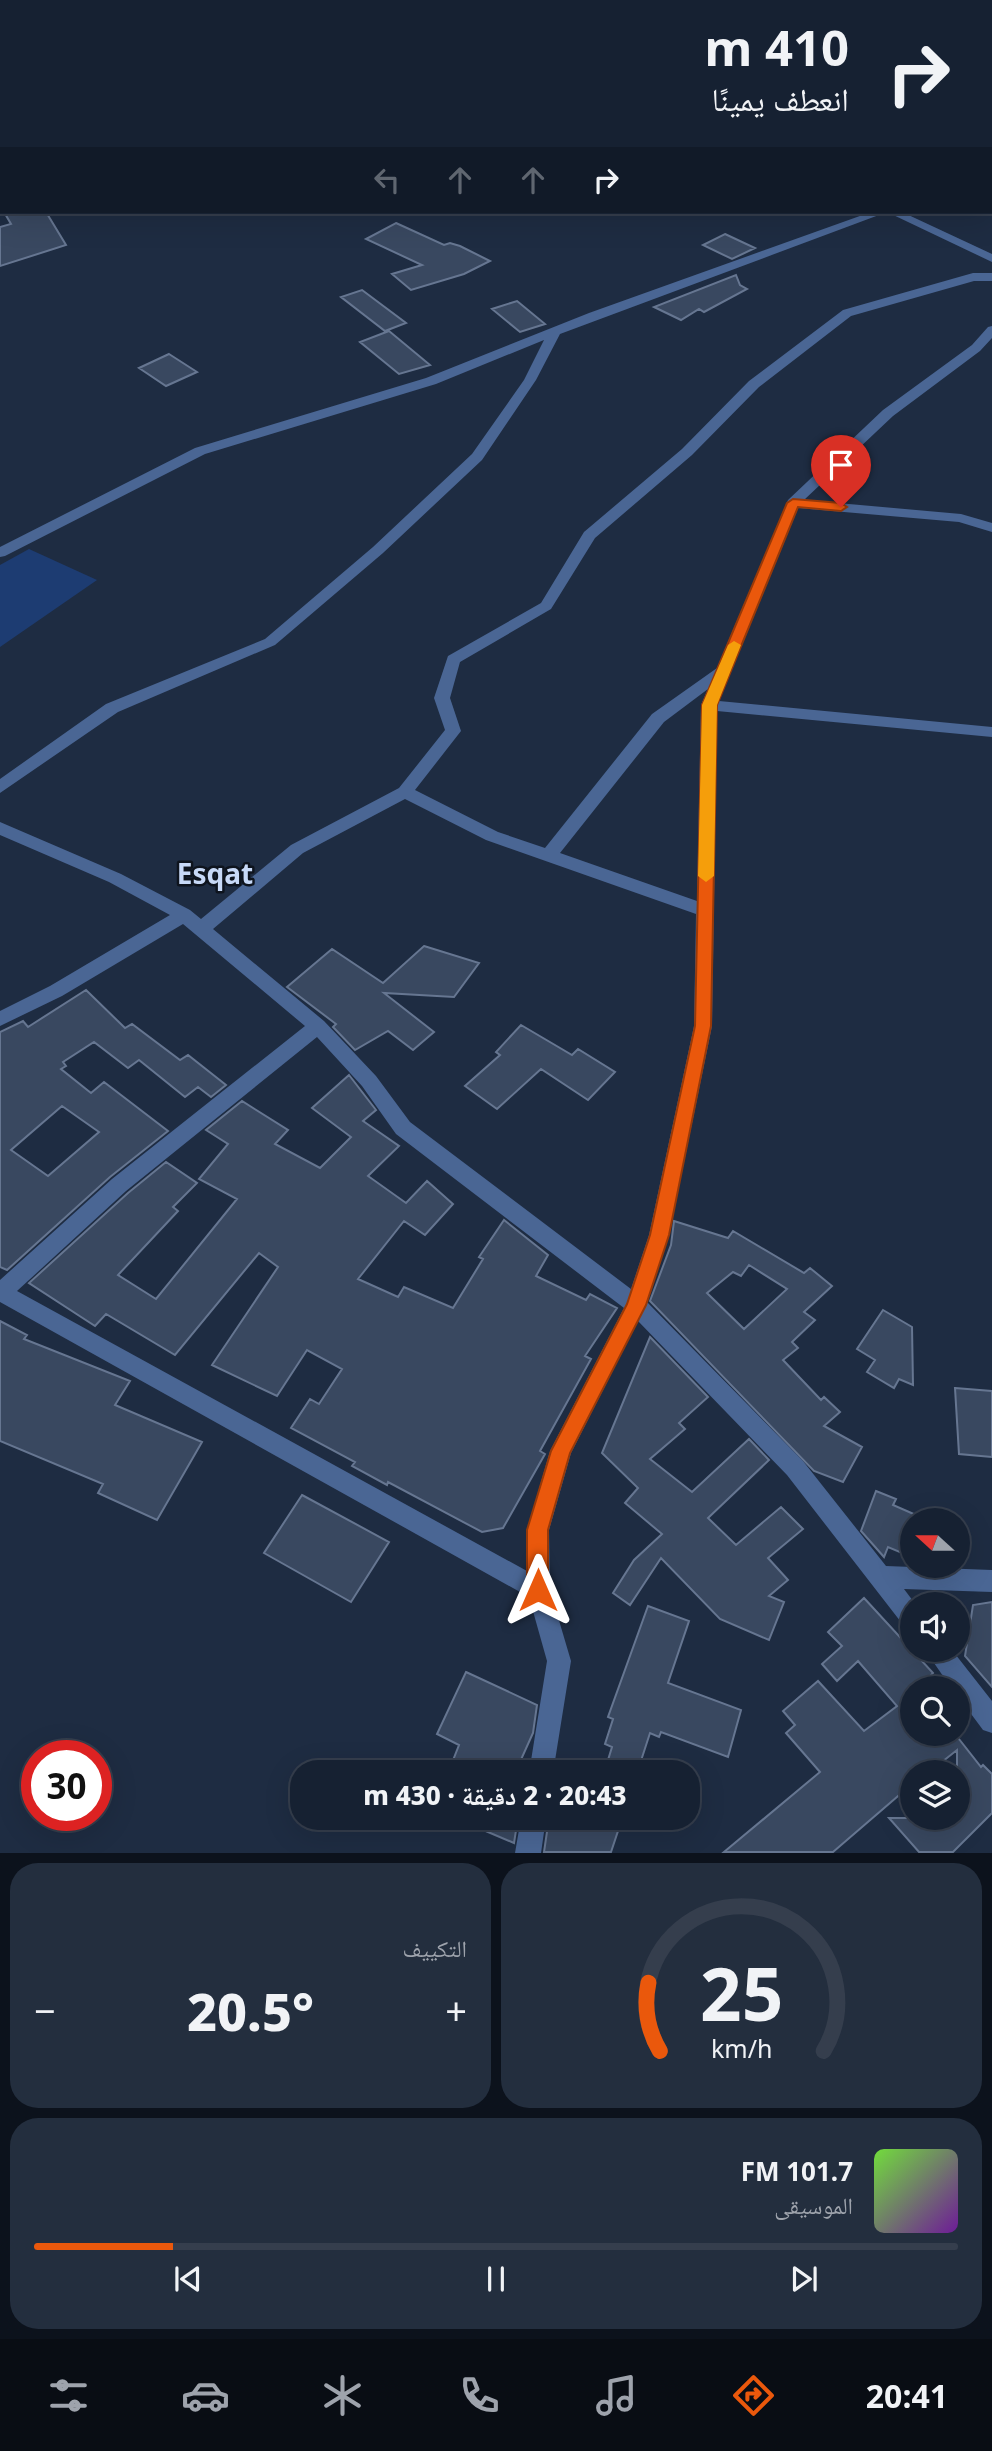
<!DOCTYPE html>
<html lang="ar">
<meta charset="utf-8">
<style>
body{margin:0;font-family:"Noto Sans","Noto Naskh Arabic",sans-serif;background:#232e3e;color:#f1f3f6;direction:rtl;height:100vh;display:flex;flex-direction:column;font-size:26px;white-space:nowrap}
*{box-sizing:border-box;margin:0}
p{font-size:23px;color:#9ea3ac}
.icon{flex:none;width:38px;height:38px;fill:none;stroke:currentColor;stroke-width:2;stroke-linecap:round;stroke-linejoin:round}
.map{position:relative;height:1853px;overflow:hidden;direction:ltr}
.sheet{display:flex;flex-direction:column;gap:10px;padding:10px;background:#0c121c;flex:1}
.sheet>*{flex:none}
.hud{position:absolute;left:0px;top:0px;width:992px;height:214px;box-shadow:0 7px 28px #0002,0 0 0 2px #353e4d;direction:rtl;background:#162132;color:#f1f3f6;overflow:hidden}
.needle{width:46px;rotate:291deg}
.tools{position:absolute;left:900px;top:1508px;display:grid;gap:14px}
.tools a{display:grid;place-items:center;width:70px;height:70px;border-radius:50%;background:#162132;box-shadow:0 7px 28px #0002,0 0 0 2px #353e4d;font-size:35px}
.speed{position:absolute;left:21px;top:1740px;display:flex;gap:14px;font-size:35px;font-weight:700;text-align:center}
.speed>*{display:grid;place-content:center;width:91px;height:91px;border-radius:50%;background:#162132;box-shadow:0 7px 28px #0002,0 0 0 2px #353e4d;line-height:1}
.speed .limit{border:10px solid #d22;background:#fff;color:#111}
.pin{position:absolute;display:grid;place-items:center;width:60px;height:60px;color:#fff;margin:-72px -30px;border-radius:50% 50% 50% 0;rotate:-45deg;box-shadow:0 0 7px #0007}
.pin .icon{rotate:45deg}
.me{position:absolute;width:77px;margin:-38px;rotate:0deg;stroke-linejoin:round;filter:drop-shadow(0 0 5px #0008)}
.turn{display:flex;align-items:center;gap:24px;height:147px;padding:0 28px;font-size:32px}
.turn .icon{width:91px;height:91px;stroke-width:2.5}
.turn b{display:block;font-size:49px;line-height:60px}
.lanes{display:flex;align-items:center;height:66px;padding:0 28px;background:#0003;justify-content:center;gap:35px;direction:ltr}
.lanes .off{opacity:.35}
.big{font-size:52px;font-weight:800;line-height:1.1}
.sheet .card{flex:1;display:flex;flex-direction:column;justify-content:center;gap:10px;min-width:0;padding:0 24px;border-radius:28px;background:#232e3e}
.sheet .dial{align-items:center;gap:0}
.dial svg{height:182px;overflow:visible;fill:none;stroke:#353e4d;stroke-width:7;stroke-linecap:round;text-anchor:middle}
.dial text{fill:#f1f3f6;stroke:none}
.song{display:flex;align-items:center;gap:21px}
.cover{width:84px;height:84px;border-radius:10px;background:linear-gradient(135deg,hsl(100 70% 55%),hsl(280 70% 35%))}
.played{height:7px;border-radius:4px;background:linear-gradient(90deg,#ea580c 15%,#353e4d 15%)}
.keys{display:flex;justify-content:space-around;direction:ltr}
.heat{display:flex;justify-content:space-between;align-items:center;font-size:38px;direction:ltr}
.sheet .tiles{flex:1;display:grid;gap:10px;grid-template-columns:1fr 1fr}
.card:last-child{grid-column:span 2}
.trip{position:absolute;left:290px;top:1760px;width:410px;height:70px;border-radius:28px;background:#162132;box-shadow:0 7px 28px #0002,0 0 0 2px #353e4d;font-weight:800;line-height:70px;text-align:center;direction:rtl}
.menu{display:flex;height:112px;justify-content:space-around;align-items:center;background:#090d14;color:#9ea3ac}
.menu .icon{width:49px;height:49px}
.menu .active{color:#ea580c}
.menu b{font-size:32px;color:#f1f3f6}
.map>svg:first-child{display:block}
.green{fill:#1d3c72}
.building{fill:#394860;stroke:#667691;stroke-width:2;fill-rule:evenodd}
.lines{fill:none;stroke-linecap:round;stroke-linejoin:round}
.minor{fill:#4a6694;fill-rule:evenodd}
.route{fill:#ea580c;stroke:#983908;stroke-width:2}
.slow{fill:#f59e0b}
.labels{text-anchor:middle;stroke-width:5;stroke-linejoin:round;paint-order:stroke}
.quarter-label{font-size:28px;font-weight:bold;fill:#c7d9f7;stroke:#0e141e}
</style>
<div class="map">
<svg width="992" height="1853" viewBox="0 0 992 1853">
<rect width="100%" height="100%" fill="#1e2c42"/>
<path class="green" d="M29 549 97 580 0 647V565Z"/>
<path class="building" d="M4 212H46L66 245 0 266V227L11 224Z
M396 223 444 245 450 243 460 246 490 261 464 274 411 290 392 274 422 265 366 239Z
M725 234 755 248 732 259 703 245Z
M736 275 740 285 747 289 704 312 699 309 681 320 654 307Z
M362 290 406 323 385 331 341 297Z
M517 301 545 324 520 332 492 309Z
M389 331 430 365 399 374 360 342Z
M169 354 197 372 166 386 139 368Z
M424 946 479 963 454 997 384 993 434 1032 413 1050 388 1031 355 1050 333 1027 336 1024 287 987 332 949 383 983Z
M86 990 125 1028 132 1024 180 1060 188 1055 226 1085 211 1097 198 1087 185 1097 139 1060 128 1068 94 1042 63 1062 66 1066 61 1069 91 1093 104 1082 168 1131 110 1177 7 1270 0 1267V1032L23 1021 28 1027ZM62 1106 99 1132 48 1176 11 1150Z
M521 1025 572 1055 578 1049 615 1072 588 1100 541 1069 497 1109 465 1086 500 1055 496 1052Z
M349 1075 376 1110 363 1121 399 1146 368 1176 406 1203 427 1181 453 1204 425 1235 404 1221 358 1279 398 1297 404 1287 453 1308 483 1259 479 1257 504 1220 548 1255 536 1276 586 1300 590 1294 617 1308 585 1356 591 1359 540 1451 545 1454 503 1528 482 1532 388 1482 387 1485 352 1466 355 1462 291 1428 310 1399 319 1404 342 1369 307 1350 277 1396 212 1365 278 1267 259 1253 175 1355 106 1314 95 1326 29 1283 128 1193 166 1162 197 1183 173 1207 178 1211 118 1275 156 1299 237 1199 199 1179 228 1144 206 1130 242 1101 288 1130 275 1144 320 1168 351 1137 312 1108Z
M674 1221 728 1238 733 1231 804 1273 810 1268 832 1286 804 1312 815 1320 792 1342 798 1348 783 1360 821 1400 824 1397 840 1412 824 1426 862 1447 843 1482 814 1471 650 1301 671 1245ZM749 1265 787 1289 744 1329 707 1293 733 1272 741 1276Z
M883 1310 912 1327 913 1385 899 1379 894 1388 867 1372 875 1360 857 1349Z
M0 1321 27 1335 24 1339 130 1381 115 1405 202 1442 157 1520 98 1493 103 1484 0 1441Z
M650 1337 708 1397 679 1423 685 1429 650 1459 692 1492 749 1439 769 1460 708 1518 736 1545 781 1507 803 1529 768 1558 788 1580 769 1596 784 1602 769 1640 720 1619 661 1558 630 1605 613 1593 634 1560 662 1534 625 1503 638 1488 602 1453Z
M955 1388 992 1391V1457L959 1454Z
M876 1491 896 1499 893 1505 916 1515 912 1521 902 1553 888 1547 884 1557 861 1531Z
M302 1495 389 1542 351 1602 264 1553Z
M864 1598 933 1673 930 1676 940 1689H912V1734H955L981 1767 983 1765 992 1774V1813L953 1852H919L889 1818H957V1750L928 1773H912V1784L833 1852H724L820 1772 786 1733 795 1725 783 1711 818 1681 864 1731 897 1706 858 1661 837 1681 822 1664 842 1646 828 1632Z
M992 1602V1687L965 1656 973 1605Z
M648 1606 689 1621 668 1683 741 1710 728 1757 661 1732 659 1737 650 1733 637 1773H604L612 1747 605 1744 613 1719 608 1717Z
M466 1672 537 1705 533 1733 515 1773H448L459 1745 437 1734Z
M455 1818H518L514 1843Z
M549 1818H602L620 1825 611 1852H544Z"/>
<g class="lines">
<path class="minor" d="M969 0H979L968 2Z
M990 96H992L990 103Z
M871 212H887L560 334 536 380 482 460 383 553 275 645 118 712 0 793V779L106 704 265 639 373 547 472 454 524 380 544 340 436 384 205 454 5 556 0 557V547L195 448 426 378 589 313Z
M887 212H902L992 254V262Z
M973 273H992V281H974L851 316 759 387 692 455 595 538 551 609 460 662 450 698 461 731 415 790 498 832 545 848 652 714 717 668 788 500 883 410 972 345 988 327 992 326V338L980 351 893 416 804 500 961 514 992 523V532L959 522 798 508 719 701 992 727V737L717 711 712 1026 669 1235 647 1302 803 1461 886 1566 992 1570V1592L904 1589 916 1605H912V1629L904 1626 787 1475 638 1321 571 1453 549 1530 550 1590 571 1661 553 1773H529L547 1661 529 1597 0 1302V1280L112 1179 305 1026 183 924 62 996 0 1026V1011L50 986 170 915 109 882 0 835V822L121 874 190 910 201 919 291 845 399 788 445 730 434 698 448 656 541 603 584 532 682 449 749 381 843 310ZM708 689 701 705 697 901 560 853 664 722ZM405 799 486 840 696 914 694 1026 649 1235 631 1289 410 1122 376 1076 324 1021 213 929 303 853ZM317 1037 362 1086 396 1134 624 1308 550 1451 527 1530V1571L17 1291 126 1191Z
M925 1650H952L992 1701V1733L983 1730 957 1695V1689H952Z
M521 1818H546L541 1853H515Z"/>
</g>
<path class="route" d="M793 499 841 503 847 507 841 511 798 507 717 705 711 1026 669 1235 646 1305 570 1453 548 1530V1590L545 1597 538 1601 531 1597 527 1590V1530L551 1451 627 1304 650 1235 695 1026 702 705 787 503Z"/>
<path class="slow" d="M734 641 741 645 717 705 714 876 706 882 698 876 702 705 728 645Z"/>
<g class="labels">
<g class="quarter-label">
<text x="215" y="884">Esqat</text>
</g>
</g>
</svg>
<div class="tools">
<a><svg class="needle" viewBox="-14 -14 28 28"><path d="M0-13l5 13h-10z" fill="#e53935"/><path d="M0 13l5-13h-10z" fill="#9ea3ac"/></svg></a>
<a><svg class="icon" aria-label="sound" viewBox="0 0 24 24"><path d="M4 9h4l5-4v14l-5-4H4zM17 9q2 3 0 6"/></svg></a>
<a><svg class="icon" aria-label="search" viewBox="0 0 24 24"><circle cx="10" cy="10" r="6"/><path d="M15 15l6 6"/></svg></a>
<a><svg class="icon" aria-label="layers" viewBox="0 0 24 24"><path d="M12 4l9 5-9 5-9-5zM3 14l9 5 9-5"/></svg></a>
</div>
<div class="speed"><div class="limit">30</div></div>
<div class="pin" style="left:841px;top:507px;background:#d93025"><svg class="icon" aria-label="arrive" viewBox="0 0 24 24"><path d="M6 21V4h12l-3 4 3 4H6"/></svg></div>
<svg class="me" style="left:538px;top:1590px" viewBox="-20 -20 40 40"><path d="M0-17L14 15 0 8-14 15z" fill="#ea580c" stroke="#fff" stroke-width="4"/></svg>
<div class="trip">20:43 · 2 دقيقة · 430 m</div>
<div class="hud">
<div class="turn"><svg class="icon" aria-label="right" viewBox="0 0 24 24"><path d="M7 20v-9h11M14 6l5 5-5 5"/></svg><div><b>410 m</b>انعطف يمينًا</div></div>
<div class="lanes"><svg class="icon off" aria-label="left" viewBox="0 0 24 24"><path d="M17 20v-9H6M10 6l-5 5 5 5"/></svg><svg class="icon off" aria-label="ahead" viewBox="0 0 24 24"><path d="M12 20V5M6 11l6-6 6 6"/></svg><svg class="icon off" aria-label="ahead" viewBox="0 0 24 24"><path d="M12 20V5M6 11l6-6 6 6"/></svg><svg class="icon" aria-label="right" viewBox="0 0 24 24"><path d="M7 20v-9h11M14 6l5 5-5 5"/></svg></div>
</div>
</div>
<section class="sheet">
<div class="tiles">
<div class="card dial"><svg viewBox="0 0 100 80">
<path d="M14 69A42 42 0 1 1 86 69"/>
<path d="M14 69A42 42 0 0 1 9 39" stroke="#ea580c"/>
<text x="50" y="56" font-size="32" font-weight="700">25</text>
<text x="50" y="72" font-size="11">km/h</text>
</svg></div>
<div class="card"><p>التكييف</p>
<div class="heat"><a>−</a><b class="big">20.5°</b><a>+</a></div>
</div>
<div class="card">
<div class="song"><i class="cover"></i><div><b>101.7 FM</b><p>الموسيقى</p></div></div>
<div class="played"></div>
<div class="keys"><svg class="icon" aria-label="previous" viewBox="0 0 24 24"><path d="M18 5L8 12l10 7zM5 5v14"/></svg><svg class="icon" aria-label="pause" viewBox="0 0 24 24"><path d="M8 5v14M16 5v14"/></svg><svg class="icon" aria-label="next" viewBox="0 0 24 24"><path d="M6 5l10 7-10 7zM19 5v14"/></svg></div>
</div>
</div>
</section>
<nav class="menu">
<b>20:41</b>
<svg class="icon active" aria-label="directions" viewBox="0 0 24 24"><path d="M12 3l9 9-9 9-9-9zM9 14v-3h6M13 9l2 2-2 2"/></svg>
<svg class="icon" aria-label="music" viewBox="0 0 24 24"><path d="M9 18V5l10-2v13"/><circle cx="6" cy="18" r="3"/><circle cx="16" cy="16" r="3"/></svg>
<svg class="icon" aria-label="phone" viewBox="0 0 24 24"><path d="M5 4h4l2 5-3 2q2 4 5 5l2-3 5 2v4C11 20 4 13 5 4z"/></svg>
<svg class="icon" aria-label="climate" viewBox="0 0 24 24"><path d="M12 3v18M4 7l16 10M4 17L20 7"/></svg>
<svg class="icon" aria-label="car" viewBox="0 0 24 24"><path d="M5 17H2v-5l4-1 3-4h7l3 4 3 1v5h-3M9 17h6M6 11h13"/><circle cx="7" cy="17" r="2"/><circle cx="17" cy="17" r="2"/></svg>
<svg class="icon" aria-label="filters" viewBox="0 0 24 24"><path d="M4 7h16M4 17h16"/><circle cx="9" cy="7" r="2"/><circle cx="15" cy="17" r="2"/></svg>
</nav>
